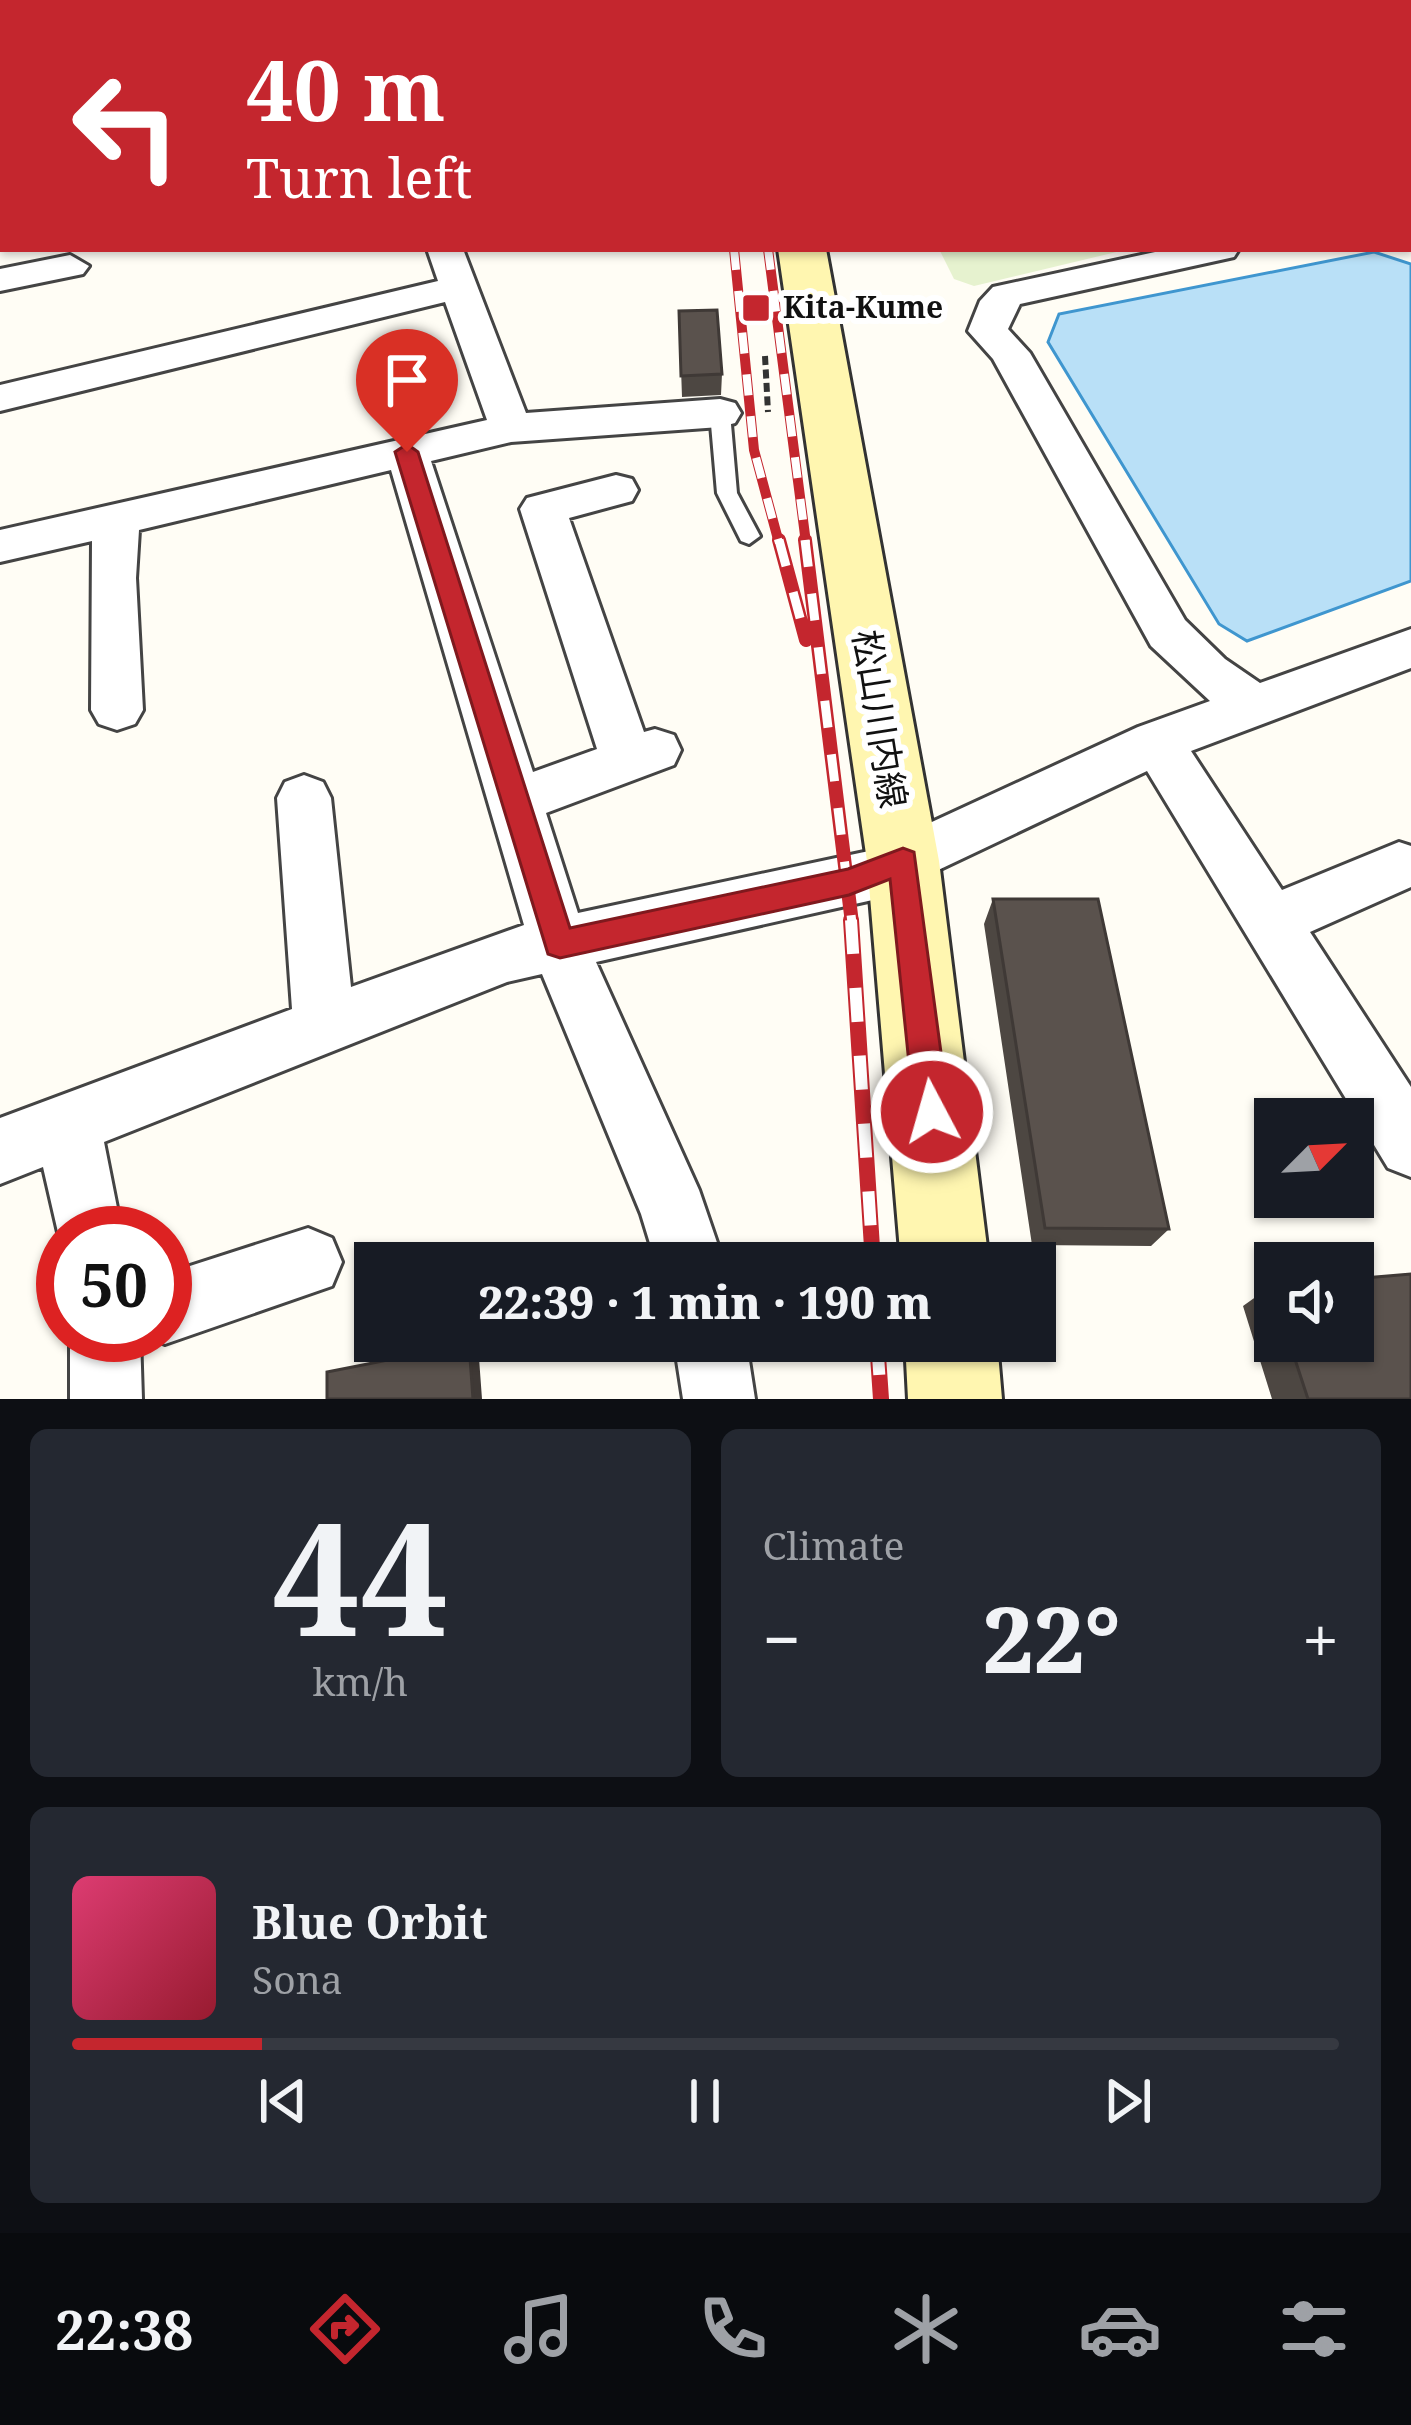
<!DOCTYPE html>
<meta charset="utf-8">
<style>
body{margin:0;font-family:"Noto Serif","Noto Sans JP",serif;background:#242831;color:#f1f3f6;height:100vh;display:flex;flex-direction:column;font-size:45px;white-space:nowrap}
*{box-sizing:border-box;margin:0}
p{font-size:39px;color:#9ea1a6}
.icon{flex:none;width:66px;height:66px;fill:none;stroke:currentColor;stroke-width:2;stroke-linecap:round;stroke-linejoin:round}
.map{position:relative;height:1399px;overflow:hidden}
.panel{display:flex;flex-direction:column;gap:30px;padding:30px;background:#0d0f14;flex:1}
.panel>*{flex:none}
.top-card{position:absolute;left:0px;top:0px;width:1413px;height:252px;box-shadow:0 3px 9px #0004;background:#c4262e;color:#fff;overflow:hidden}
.needle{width:78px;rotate:66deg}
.tools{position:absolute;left:1254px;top:1098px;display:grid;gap:24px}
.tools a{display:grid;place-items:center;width:120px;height:120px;border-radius:0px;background:#171b24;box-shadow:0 3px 9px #0004;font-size:60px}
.speed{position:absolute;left:36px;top:1206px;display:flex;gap:24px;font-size:60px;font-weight:700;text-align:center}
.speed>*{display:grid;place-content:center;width:156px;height:156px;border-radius:50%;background:#171b24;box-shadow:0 3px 9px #0004;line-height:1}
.speed .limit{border:18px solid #d22;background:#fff;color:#111}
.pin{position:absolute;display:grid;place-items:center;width:102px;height:102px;color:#fff;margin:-123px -51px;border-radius:50% 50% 50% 0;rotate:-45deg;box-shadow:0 0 12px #0007}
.pin .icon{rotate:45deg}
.me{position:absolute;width:132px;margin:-66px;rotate:354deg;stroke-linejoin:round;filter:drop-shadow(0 0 9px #0008)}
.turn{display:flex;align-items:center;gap:42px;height:252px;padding:0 48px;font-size:54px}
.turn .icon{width:156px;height:156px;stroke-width:2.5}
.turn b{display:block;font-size:84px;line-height:102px}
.big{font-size:90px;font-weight:800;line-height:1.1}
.panel .card{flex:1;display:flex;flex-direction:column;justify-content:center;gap:18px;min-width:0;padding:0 42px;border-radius:18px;background:#242831}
.panel .dial{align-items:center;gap:0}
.dial b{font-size:156px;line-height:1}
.song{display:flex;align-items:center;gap:36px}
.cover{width:144px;height:144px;border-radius:18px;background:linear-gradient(135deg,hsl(340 70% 55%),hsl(350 70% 35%))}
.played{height:12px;border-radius:6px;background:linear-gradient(90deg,#c4262e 15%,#363941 15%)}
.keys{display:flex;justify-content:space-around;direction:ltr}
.heat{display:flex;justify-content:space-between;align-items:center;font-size:66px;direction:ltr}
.panel .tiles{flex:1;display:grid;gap:30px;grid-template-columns:1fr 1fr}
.card:last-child{grid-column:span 2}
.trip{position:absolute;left:354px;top:1242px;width:702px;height:120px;border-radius:0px;background:#171b24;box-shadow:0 3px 9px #0004;font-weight:800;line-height:120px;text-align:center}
.dock{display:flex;height:192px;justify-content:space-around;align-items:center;background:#090b0e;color:#9ea1a6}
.dock .icon{width:84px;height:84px}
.dock .on{color:#c4262e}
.dock b{font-size:54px;color:#f1f3f6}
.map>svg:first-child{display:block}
.pitch{fill:#e6f2cf}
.water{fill:#b9e0f7;stroke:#3f96cf;stroke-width:3}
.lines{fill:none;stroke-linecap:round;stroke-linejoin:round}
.lane-casing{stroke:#444;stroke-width:6}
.street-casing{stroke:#444;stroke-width:6}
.secondary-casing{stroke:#333;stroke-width:6}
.path-far1{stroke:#333;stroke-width:4.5;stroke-dasharray:8 4.5;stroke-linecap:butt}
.path{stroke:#333;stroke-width:6;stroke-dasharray:9 4.5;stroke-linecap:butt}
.lane{fill:#fff;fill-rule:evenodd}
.street{fill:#fff;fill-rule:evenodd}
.secondary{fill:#fff6b0;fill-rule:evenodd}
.rail-far2-casing{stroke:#c4262e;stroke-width:10}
.rail-far1-casing{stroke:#c4262e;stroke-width:14}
.rail-casing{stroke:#c4262e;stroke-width:16}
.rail-far2{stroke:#fff;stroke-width:8;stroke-dasharray:21;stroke-linecap:butt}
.rail-far1{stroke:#fff;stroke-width:9;stroke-dasharray:27;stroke-linecap:butt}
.rail{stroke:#fff;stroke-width:12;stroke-dasharray:34;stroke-linecap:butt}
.wall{fill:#4d4742}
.shaded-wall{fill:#3f3936}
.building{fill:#5a524d;stroke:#3f3936;stroke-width:3}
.route{fill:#c4262e;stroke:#7f191e;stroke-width:3}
.poi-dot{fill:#c4262e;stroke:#fff;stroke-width:4.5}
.labels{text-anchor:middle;stroke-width:12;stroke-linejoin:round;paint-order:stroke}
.far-poi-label{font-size:30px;font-weight:bold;fill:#111;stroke:#fff;text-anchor:start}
.street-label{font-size:36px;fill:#111;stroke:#fff}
</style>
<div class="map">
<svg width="1411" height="1399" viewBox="0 0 1411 1399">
<rect width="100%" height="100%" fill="#fffdf5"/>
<path class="pitch" d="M939 249H1129L974 286 954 279Z"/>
<path class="water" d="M1374 252 1411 264V581L1247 641 1219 624 1048 342 1059 314Z"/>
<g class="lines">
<g class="lane-casing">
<path id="lane" d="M720 407 730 413 737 493 760 536 749 544 741 541 717 493 710 413Z"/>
</g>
<g class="street-casing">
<path id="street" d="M173 0H257L171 3Z
M412 0H442L411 3Z
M0 183H3V205H0Z
M427 249H463L526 413 720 399 735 403 741 413 735 423 720 427 511 442 431 461 533 772 597 749 520 509 527 498 616 475 632 479 638 490 632 501 569 518 644 732 655 729 674 735 681 750 674 765 546 813 578 913 869 851 1138 727 1210 701 1151 646 993 359 968 331 980 301 993 287 1169 249H1239L1234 257 1020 304 1008 329 1030 353 1185 620 1225 659 1260 683 1411 629V668L1191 751 1282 890 1399 842 1411 846V887L1310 932 1411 1087V1177L1388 1168 1147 771 877 899 596 962 699 1190 724 1263H656L641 1214 542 974 507 982 104 1142 122 1233H63V1254L43 1167 0 1184V1118L292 1009 277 798 285 782 304 775 323 782 331 798 351 987 524 925 391 470 139 530 136 578 143 710 135 724 117 730 99 724 91 710 92 541 0 562V530L487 420 445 302 0 411V385L438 281Z
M70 255 89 266 83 274 0 291V269Z
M308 1228 332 1238 342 1262 332 1286 165 1344 143 1335H165V1274Z
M70 1335H140L142 1399H70Z
M674 1341H746L755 1399H683Z"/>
</g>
<g class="secondary-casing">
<path id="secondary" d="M746 0H784V3H746Z
M778 249H826L939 861 989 1263H901L867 861Z
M905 1341H997L1002 1399H908Z"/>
</g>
<path class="path-far1" d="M637 0 641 3
M580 3 607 0"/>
<path class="path" d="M765 356 768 412"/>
<use href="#lane" class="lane"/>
<use href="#street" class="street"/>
<use href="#secondary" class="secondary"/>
<g class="rail-far2-casing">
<path id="rail-far2" d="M734 249 754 450 779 543
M768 249 806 543"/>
</g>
<g class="rail-far1-casing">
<path id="rail-far1" d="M779 540 806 640
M805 540 852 923"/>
</g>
<g class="rail-casing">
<path id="rail" d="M851 920 873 1263
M877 1341 881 1399"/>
</g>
<use href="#rail-far2" class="rail-far2"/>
<use href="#rail-far1" class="rail-far1"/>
<use href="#rail" class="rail"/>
</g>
<path class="wall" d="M813 0H1271L1275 3H813Z
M679 311 722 374 721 395 682 397Z
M993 899 1169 1229 1151 1246 1032 1245 984 924Z
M1271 1286H1275V1341H1353L1411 1399H1272L1243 1306Z"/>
<path class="shaded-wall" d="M1021 0H1067L1066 3H1007Z
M469 1344 479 1358 482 1399H473Z"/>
<path class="building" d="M815 0H1021L1007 3H817Z
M1084 0H1271L1275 3H1088Z
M717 310 722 374 681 376 679 311Z
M993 899H1098L1169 1229 1045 1228Z
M1411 1274V1399H1308L1289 1341H1353V1279Z
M469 1344 473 1399H327V1372Z"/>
<path class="route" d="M407 444 418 452 570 928 848 869 903 848 914 852 949 1112 944 1124 932 1129 919 1124 914 1112 890 879 849 895 560 958 548 954 395 452Z"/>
<rect class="poi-dot" x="741" y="293" width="30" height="30" rx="6"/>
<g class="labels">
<g class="far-poi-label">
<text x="783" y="318">Kita-Kume</text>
</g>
<g class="street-label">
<text transform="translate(880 719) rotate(81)" y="13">松山川内線</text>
</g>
</g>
</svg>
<div class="tools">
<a><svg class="needle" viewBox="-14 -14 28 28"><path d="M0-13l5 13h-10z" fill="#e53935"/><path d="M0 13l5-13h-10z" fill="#9ea1a6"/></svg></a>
<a><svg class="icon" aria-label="sound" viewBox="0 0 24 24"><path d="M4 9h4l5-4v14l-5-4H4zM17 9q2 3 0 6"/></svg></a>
</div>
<div class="speed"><div class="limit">50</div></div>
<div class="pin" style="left:407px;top:452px;background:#d93025"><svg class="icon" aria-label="arrive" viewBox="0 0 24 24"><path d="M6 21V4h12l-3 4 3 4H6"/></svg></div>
<svg class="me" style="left:932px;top:1112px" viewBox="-20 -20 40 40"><circle r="17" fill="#c4262e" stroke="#fff" stroke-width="3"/><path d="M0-11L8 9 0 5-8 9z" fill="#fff"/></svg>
<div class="trip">22:39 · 1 min · 190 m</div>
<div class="top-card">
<div class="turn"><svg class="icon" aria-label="left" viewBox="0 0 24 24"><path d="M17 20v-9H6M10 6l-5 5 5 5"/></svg><div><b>40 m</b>Turn left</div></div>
</div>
</div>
<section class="panel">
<div class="tiles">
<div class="card dial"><b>44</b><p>km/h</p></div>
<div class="card"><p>Climate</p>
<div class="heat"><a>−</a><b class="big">22°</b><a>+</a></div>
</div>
<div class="card">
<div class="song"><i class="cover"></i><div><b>Blue Orbit</b><p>Sona</p></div></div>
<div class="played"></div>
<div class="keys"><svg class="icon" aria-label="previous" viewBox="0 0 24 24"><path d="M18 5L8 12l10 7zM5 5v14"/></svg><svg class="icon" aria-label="pause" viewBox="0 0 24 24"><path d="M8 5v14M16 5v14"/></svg><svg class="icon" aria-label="next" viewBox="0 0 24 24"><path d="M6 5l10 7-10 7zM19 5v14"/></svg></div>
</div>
</div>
</section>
<nav class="dock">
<b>22:38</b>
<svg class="icon on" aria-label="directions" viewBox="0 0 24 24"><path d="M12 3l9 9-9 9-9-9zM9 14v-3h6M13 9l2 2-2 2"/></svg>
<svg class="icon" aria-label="music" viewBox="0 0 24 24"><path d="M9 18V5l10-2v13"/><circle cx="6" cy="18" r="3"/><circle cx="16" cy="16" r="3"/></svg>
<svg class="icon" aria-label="phone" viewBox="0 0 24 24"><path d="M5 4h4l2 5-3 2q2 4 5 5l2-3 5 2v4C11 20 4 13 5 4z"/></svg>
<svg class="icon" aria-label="climate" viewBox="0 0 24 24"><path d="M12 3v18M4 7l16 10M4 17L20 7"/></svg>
<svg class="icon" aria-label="car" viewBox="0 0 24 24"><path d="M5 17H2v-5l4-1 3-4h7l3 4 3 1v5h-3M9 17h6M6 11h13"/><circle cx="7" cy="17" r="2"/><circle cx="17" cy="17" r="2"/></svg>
<svg class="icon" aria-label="filters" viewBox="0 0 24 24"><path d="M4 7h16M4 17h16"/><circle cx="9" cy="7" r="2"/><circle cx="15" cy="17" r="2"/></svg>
</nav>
